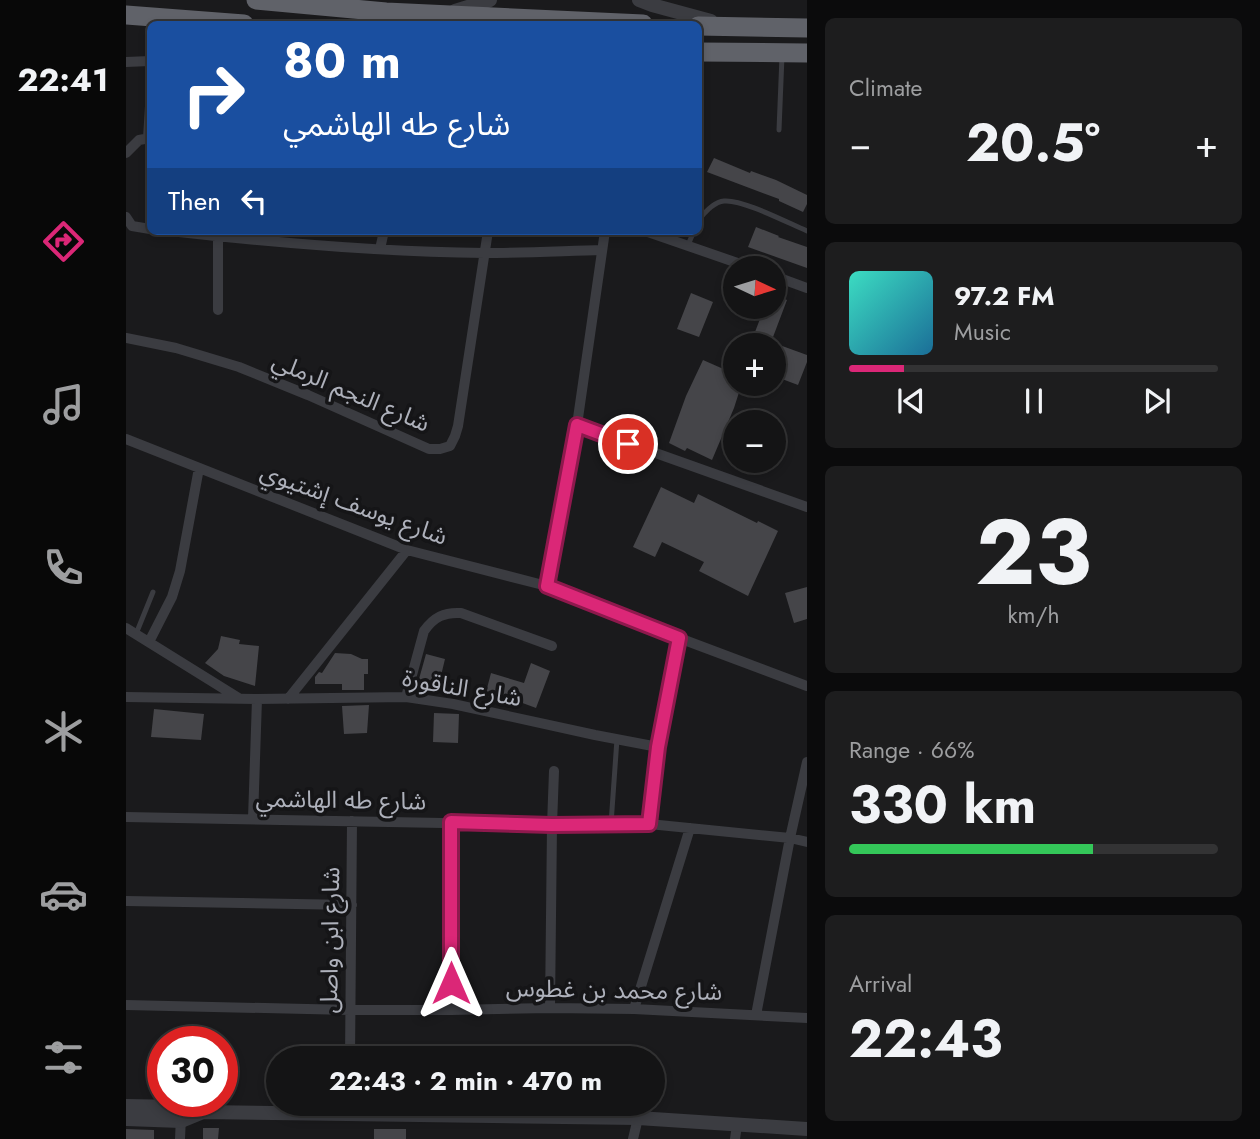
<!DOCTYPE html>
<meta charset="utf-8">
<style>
body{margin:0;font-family:Jost,"Noto Sans Arabic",sans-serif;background:#1d1d1e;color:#f1f3f6;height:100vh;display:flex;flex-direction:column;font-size:26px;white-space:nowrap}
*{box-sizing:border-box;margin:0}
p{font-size:23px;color:#9d9ea0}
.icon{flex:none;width:38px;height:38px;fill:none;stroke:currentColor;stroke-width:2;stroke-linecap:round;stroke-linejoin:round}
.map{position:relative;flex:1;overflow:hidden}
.side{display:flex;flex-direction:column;gap:18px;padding:18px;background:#0b0b0c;width:453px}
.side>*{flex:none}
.top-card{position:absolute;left:21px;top:21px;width:555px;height:214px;border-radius:10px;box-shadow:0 4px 10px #0003,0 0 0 2px #333334;background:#1a4fa0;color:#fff;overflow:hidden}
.needle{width:46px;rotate:94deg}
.buttons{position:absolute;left:597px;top:256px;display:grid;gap:14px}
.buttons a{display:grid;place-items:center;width:63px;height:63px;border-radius:50%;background:#141415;box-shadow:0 4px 10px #0003,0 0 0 2px #333334;font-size:35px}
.speed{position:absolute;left:21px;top:1026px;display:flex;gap:14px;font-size:35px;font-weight:700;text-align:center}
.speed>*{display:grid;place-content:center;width:91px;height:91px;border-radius:50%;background:#141415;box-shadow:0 4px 10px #0003,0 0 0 2px #333334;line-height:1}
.speed .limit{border:10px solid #d22;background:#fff;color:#111}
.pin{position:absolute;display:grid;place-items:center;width:60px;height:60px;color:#fff;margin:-30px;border:4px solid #fff;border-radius:50%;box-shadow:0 2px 7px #0007}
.me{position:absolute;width:77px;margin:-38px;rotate:0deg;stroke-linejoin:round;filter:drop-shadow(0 0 5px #0008)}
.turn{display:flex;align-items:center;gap:24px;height:147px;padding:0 21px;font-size:32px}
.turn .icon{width:91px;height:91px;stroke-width:2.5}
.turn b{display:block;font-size:49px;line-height:60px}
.then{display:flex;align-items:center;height:66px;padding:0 21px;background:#0003;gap:14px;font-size:26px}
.big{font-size:52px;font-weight:700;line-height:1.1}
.side .card{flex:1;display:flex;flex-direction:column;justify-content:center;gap:10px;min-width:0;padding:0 24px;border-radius:10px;background:#1d1d1e}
.side .dial{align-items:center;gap:0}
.dial b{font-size:91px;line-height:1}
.song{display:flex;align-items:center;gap:21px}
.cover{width:84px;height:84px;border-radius:10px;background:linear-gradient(135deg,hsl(170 70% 55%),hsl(200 70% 35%))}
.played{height:7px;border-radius:4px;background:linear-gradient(90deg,#db2777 15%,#333334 15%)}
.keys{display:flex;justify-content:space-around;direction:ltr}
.heat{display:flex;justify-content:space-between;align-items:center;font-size:38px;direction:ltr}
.charge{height:10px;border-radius:5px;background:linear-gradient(90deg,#34c759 66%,#333334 0)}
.trip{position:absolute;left:140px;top:1046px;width:399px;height:70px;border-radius:35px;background:#141415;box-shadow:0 4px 10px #0003,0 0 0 2px #333334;font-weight:700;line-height:70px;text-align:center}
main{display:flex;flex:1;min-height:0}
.menu{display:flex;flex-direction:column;width:126px;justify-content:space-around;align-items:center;background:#080808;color:#9d9ea0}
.menu .icon{width:49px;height:49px}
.menu .on{color:#db2777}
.menu b{font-size:32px;color:#f1f3f6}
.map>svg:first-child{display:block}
.building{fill:#454549}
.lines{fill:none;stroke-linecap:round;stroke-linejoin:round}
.service{stroke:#3b3c41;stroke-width:5}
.minor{stroke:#3b3c41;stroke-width:10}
.tertiary{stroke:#3b3c41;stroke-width:14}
.trunk{stroke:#606269;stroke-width:19}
.route-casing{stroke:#8e194d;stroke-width:18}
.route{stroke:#db2777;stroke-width:12}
.labels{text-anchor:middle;stroke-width:7;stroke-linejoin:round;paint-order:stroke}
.street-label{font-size:24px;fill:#aeb1bb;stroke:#151517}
</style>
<main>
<nav class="menu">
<b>22:41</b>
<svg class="icon on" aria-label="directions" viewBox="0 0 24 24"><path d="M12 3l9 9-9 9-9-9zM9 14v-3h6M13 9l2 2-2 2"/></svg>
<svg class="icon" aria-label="music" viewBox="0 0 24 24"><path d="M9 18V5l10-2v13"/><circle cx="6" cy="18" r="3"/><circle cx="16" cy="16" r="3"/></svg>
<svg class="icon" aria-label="phone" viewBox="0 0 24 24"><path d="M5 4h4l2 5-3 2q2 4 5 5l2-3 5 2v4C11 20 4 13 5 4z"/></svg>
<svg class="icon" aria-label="climate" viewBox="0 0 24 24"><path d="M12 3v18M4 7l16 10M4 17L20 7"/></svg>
<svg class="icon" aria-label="car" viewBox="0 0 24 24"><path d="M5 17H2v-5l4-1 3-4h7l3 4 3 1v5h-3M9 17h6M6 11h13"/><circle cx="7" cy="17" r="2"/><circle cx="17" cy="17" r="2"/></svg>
<svg class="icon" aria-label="filters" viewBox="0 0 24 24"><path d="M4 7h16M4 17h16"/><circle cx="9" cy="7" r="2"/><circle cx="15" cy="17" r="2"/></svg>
</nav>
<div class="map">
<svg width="681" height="1139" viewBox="0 0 681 1139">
<rect width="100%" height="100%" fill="#1a1a1c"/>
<path class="building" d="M588 158 624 173 625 171 650 180 681 195V204L677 212 653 201V199L581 172Z
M630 227 653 236 652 237 681 247V268L622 247Z
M565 293 587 302 573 337 551 329Z
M648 294 661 300 644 345H624L639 306H648Z
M648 343 681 355V362L672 385 648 376Z
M609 354V383H616L608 408 586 460 561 448 559 451 543 443 560 396 577 360 602 371Z
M535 487 568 503 572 494 631 523 632 521 652 531 622 596 573 571 578 562 536 542 529 557 507 547Z
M681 587V619L668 623 659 593Z
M95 636 114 640 113 644 133 646 129 686 98 676 79 663 92 649Z
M209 653 225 654 236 659H242V674H238V690H216V684H189V677L193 672 196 673Z
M300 654 319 659 313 684 293 679Z
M405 663 424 671 410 708 383 698 382 702 359 696 365 673 398 683Z
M243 705 241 733 218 734 216 706Z
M28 709 78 714 75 740 25 737Z
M308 713 333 714 332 743 307 742Z
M77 1128H93L92 1139H77Z
M0 1129 28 1130V1139H0Z
M248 1129H280V1139H248Z"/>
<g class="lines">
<path class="service" d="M653 130 656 56
M572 221C578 213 587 202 598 201 616 199 662 223 681 231
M562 245 568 231
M10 634 27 592
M485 824 491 739"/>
<path class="minor" d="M0 62 24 61
M22 138 24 106
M0 153 13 140 24 138
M0 217 6 226 24 229
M44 231C149 243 254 252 359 253 398 253 437 251 476 250
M519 231 626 268
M92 236V310
M254 249 258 231
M648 276 681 288
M0 338 50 348 113 367 182 395 303 449H314L324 446 329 436 332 426 362 231
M451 425 681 507
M0 439 281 550 421 586 553 638 681 686
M421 586 451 425 479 231
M0 628 111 697
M23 642 46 597 54 571 73 468
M0 697 131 699 280 697 327 704 469 735 532 747
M280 697 298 631C308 617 318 612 335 613L426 646
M162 699 281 550
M0 817 426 825 523 824 664 838 681 842
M127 819 131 699
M523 824 532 747 553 638
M0 901 226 905
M0 1005 224 1010H325L424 1008 508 1009 681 1018
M424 1008 426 825 428 771
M508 1009 564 828
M325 1010V822
M630 1015 664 838 681 762
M224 1059 226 821
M54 1139 55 1116
M507 1139 512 1118
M609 1139 611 1125"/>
<path class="tertiary" d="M513 0 526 5 585 21
M329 11 364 0
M0 1106 55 1107 77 1112 512 1118 681 1129
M0 1119 55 1121 77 1112"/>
<path class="trunk" d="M130 0 260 12 517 24
M0 15 118 24
M572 26 681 28
M572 52 681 53"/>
</g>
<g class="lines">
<g class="route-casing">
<path id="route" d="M325 983V822L426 825 523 824 532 747 553 638 421 586 451 425 502 444"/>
</g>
<use href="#route" class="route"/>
</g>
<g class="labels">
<g class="street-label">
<text transform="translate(225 392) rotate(23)" y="8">شارع النجم الرملي</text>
<text transform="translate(228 504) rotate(20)" y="8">شارع يوسف إشتيوي</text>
<text transform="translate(336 688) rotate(10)" y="8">شارع الناقورة</text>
<text transform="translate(215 800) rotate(1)" y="8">شارع طه الهاشمي</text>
<text transform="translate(204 940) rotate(-89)" y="8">شارع ابن واصل</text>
<text transform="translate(488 990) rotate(1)" y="8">شارع محمد بن غطوس</text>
</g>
</g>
</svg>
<div class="buttons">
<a><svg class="needle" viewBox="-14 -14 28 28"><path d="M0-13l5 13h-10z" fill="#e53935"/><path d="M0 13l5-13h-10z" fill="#9d9ea0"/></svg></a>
<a>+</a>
<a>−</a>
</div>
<div class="speed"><div class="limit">30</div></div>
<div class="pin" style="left:502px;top:444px;background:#d93025"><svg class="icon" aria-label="arrive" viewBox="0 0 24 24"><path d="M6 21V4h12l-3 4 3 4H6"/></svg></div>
<svg class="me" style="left:325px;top:983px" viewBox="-20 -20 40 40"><path d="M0-17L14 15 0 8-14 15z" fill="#db2777" stroke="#fff" stroke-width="4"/></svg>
<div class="trip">22:43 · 2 min · 470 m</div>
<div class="top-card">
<div class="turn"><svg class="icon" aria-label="right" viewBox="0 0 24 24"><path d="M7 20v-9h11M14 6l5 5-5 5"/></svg><div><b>80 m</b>شارع طه الهاشمي</div></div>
<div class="then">Then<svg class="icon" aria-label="left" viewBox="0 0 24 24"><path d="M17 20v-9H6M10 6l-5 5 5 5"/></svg></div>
</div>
</div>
<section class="side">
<div class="card"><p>Climate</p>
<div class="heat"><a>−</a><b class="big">20.5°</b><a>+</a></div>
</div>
<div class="card">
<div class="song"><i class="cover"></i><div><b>97.2 FM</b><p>Music</p></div></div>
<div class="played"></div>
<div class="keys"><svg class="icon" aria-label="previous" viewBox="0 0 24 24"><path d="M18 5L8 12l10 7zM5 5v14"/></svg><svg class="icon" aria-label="pause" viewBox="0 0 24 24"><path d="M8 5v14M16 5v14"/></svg><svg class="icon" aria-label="next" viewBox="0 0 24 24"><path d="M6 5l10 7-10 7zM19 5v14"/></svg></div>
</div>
<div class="card dial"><b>23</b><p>km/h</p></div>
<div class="card"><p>Range · 66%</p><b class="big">330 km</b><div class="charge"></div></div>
<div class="card"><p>Arrival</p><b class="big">22:43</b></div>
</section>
</main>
